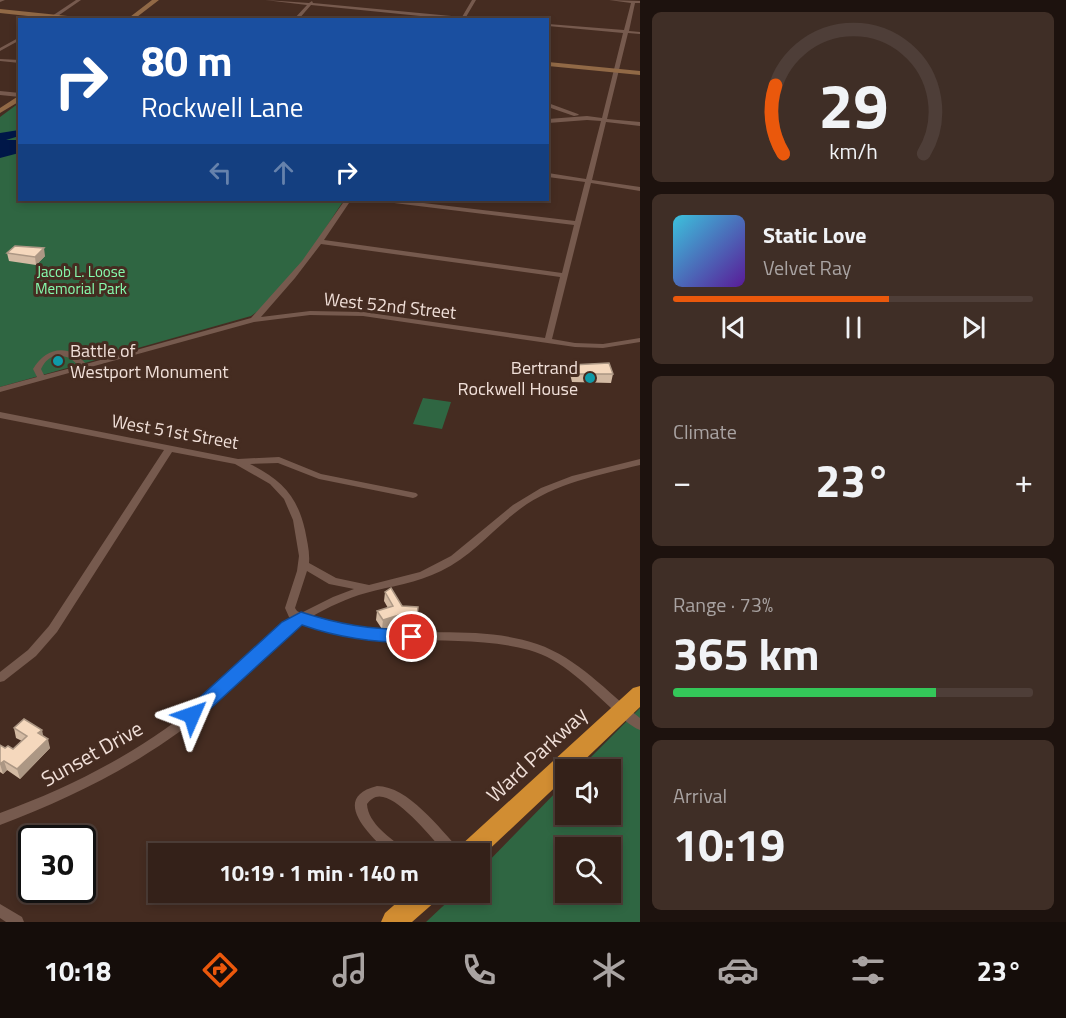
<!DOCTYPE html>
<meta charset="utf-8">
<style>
body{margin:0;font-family:"Titillium Web",sans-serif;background:#3f2e26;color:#f1f3f6;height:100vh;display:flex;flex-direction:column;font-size:22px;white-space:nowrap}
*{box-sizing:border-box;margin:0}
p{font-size:20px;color:#a9a3a2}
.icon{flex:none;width:33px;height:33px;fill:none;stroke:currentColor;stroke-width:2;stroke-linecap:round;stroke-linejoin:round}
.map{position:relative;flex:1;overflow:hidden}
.side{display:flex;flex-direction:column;gap:12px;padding:12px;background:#1d120e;width:426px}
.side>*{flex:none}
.banner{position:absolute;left:18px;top:18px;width:531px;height:183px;border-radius:0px;box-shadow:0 3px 9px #0003,0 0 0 2px #4e3e38;background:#1a4fa0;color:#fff;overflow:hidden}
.controls{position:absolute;left:555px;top:759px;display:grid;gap:12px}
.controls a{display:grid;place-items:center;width:66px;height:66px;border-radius:0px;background:#342119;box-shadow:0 3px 9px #0003,0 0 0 2px #4e3e38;font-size:30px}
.speed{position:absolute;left:18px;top:825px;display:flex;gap:12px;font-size:30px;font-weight:700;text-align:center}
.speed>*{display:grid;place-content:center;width:78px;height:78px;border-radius:50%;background:#342119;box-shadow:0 3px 9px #0003,0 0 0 2px #4e3e38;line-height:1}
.speed .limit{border:3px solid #111;border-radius:9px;background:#fff;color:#111}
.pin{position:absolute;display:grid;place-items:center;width:51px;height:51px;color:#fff;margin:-26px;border:3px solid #fff;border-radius:50%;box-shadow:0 2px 6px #0007}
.me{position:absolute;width:66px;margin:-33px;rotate:47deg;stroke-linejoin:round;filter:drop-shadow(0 0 4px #0008)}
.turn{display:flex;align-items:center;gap:21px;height:126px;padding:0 24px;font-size:27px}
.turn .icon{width:78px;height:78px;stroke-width:2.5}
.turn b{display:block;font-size:42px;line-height:51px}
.lanes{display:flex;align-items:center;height:57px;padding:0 24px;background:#0003;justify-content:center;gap:30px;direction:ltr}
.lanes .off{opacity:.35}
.big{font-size:45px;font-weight:700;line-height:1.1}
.side .tile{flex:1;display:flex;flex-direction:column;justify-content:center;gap:9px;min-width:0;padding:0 21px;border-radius:9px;background:#3f2e26}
.side .dial{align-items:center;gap:0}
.dial svg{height:156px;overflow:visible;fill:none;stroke:#4e3e38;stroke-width:7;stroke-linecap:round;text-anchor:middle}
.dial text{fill:#f1f3f6;stroke:none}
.song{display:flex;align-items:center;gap:18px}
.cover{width:72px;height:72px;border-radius:9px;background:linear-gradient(135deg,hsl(190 70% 55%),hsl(270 70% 35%))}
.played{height:6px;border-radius:3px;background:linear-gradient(90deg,#ea580c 60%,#4e3e38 60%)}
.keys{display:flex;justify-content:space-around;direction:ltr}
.heat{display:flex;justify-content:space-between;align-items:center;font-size:33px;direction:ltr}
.charge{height:9px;border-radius:4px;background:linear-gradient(90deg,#34c759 73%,#4e3e38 0)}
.trip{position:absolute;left:148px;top:843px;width:342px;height:60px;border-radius:0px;background:#342119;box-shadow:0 3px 9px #0003,0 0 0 2px #4e3e38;font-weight:700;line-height:60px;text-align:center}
.dock{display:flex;height:96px;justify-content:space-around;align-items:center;background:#150d0a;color:#a9a3a2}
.dock .icon{width:42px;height:42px}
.dock .active{color:#ea580c}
.dock b{font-size:27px;color:#f1f3f6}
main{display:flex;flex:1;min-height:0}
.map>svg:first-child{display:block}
.green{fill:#2f6642;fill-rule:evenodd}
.water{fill:#001748}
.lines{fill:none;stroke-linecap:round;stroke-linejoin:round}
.street{fill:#765a4e;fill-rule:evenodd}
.secondary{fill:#916946;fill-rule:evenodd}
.highway{fill:#d18d32;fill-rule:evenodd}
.wall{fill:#d3baa3}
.shaded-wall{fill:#ac9784}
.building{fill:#f5d8bd;stroke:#ac9784;stroke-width:1.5}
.route{fill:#1a73e8;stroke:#114b97;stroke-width:1.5}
.culture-dot{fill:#0f9aa8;stroke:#452c21;stroke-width:2}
.labels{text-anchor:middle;stroke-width:6;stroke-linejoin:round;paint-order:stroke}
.far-park-label{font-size:15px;fill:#86fbad;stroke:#452c21}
.street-label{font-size:18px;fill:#f0dfd8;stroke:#452c21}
.poi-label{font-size:18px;fill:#f0dfd8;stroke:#452c21;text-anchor:start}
.near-street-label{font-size:21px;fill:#f0dfd8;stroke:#452c21}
</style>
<main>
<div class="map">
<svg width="640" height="922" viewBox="0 0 640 922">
<rect width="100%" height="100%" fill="#452c21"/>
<path class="green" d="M19 103 20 200H344C319 237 289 291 251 316L0 387V117Z
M423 398 451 402 442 429 413 424Z
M640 708V922H426L457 893 480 892V870L565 783 566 814H610V770L579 769ZM566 848H610V892H566Z"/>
<path class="water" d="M19 130V136L6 140H19V153L0 158V133Z"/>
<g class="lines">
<path class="street" d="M0 0H5L0 2Z
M76 0H81L52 20H46Z
M265 0 309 3 312 1 313 3 462 17 472 0H476L466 17 486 20H460L311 5 298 20H293L307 5Z
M609 0 640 1V3H635L629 31 640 32V34L628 33 607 119 640 122V126L606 122 592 180 640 187V191L591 183 552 339 575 343 603 344 640 338V342L603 348 575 347 363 316 310 315 254 322 0 392V387L37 377 33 369C46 347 69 343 86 364L251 318 302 261 345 200H351L324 240 562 273 574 225 386 202 383 200H398L575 221 585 182 548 177V173L586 179 601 121 587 120 548 123V119L587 116 602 118 623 33 548 26V24L624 30 631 3ZM321 244 560 277 545 338 363 312 310 311 261 317 295 278ZM59 355 70 358 79 366 44 375 41 369C45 361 50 356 59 355Z
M20 37V40L0 51V48Z
M0 59 20 60V63L0 61Z
M0 91 20 93V97L0 95Z
M548 103 578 114 579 115 574 116 548 107Z
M0 412 238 459 279 457 321 474 416 493 418 495 416 497 413 498 319 479 278 463 250 464C281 480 297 495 305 530 307 541 310 552 309 563L336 578 369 585 420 572 451 556 513 505 541 488 572 476 640 459V465C599 475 555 483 520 509 493 529 472 556 441 571 417 583 391 586 366 593 347 598 329 607 311 617 383 647 464 619 537 644 578 658 607 692 640 718V730C629 726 620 715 611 708 587 686 562 659 529 650 455 630 375 653 303 622L292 629C263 657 236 686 205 712 144 762 74 797 0 825V813C71 787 138 753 197 705 228 680 255 651 284 623L293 618 289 617 285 608 297 571 299 556 293 520 284 499 270 484 235 464 172 452 57 632 36 656 4 681 0 682V672L28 650 49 626 164 450 0 418ZM307 571 329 584 354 589 333 597 301 613 297 611 295 608Z
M377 786C408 786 440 829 460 850L461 854H446C433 839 401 800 383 797 376 795 371 799 367 804 368 824 391 838 405 850L406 854H390C371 837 329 798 377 786Z
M0 904 22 917 24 922H6L0 918Z"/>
<path class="secondary" d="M152 0H159L133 20H126Z
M0 9 87 18 90 20H65L0 13Z
M548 62 640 71V75L548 66Z
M20 95V101L0 113V108Z"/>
<path class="highway" d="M640 686V707L574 770H566V777L480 858V854H456L460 846 633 688Z
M409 892H440L437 900 412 922H381L385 913Z"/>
</g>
<path class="wall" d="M7 253 45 256 36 265 9 261Z
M571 365 613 374 611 383 572 382 570 374Z
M385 592 417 617V627L399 625 382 629 376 620 377 611 388 608 384 601Z
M14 728 44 737 50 748 20 779 7 770 3 774 0 772V745L5 748 13 749 22 741 16 738Z"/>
<path class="shaded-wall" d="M44 248 45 256 36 265 35 257Z
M399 615V625L382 629 383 620Z
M42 730 44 739 38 733Z
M48 739 50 748 20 779 17 769Z
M4 761 7 770 3 774 0 764Z"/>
<path class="building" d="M15 246 44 248 35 257 7 253Z
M609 363 613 374H574L571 365Z
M391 588 402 606 418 607 417 617 399 615 383 620 377 611 393 606 385 592Z
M24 719 42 730 38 733 48 739 17 769 4 761 0 764V745L5 748 8 746 13 749 27 736 14 728Z"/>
<path class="route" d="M301 612C341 625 369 629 412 630L418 632 420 637 418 641 412 643C373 642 339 638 302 625L198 720 192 723 186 720 183 715 186 710 282 622Z"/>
<g class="culture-dot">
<circle cx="58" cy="361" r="6"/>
<circle cx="590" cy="378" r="6"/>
</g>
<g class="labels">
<g class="far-park-label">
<text x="81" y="277">Jacob L. Loose<tspan x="81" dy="17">Memorial Park</tspan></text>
</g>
<g class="street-label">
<text transform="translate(390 306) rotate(6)" y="6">West 52nd Street</text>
<text transform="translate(175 432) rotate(10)" y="6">West 51st Street</text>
</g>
<g class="poi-label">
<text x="70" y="357">Battle of<tspan x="70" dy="21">Westport Monument</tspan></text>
<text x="578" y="374" text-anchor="end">Bertrand<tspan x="578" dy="21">Rockwell House</tspan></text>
</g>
<g class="near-street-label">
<text transform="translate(92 754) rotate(-29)" y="7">Sunset Drive</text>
<text transform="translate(537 755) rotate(-43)" y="7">Ward Parkway</text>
</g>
</g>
</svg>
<div class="controls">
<a><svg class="icon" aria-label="sound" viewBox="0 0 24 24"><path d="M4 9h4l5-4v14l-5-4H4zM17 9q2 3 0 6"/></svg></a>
<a><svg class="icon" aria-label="search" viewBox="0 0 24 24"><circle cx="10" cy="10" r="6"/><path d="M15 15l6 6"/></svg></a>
</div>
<div class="speed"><div class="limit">30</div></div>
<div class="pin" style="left:412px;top:637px;background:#d93025"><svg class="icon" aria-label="arrive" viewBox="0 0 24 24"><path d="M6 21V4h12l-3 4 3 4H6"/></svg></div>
<svg class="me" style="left:192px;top:715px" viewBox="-20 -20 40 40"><path d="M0-17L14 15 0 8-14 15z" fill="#1a73e8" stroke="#fff" stroke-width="4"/></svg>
<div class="trip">10:19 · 1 min · 140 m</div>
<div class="banner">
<div class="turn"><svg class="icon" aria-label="right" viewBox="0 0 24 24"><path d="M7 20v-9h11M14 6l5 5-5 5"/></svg><div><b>80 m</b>Rockwell Lane</div></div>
<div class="lanes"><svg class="icon off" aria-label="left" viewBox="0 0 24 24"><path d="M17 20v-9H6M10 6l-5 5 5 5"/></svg><svg class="icon off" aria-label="ahead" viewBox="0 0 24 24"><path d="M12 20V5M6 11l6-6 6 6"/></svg><svg class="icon" aria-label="right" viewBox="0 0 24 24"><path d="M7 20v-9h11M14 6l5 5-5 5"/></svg></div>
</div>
</div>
<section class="side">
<div class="tile dial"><svg viewBox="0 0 100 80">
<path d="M14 69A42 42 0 1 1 86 69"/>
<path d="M14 69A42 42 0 0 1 10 34" stroke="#ea580c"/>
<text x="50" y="56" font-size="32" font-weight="700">29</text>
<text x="50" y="72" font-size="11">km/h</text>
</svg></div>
<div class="tile">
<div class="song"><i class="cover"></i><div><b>Static Love</b><p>Velvet Ray</p></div></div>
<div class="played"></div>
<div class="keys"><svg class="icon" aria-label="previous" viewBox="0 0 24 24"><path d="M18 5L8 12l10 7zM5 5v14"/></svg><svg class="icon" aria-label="pause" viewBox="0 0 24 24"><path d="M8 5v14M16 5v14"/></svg><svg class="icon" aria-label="next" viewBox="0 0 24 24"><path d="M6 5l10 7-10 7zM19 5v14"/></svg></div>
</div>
<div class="tile"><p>Climate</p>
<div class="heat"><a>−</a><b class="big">23°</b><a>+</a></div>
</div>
<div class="tile"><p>Range · 73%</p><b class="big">365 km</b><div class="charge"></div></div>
<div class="tile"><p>Arrival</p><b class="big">10:19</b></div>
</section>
</main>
<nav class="dock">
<b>10:18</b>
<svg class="icon active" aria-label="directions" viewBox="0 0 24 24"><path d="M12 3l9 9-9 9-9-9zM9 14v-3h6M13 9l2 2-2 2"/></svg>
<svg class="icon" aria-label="music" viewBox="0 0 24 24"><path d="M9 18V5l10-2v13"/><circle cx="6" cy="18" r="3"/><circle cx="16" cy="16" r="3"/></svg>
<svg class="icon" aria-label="phone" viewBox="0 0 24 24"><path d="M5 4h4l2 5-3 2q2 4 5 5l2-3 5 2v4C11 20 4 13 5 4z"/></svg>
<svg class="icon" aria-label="climate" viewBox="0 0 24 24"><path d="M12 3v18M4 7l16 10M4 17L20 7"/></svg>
<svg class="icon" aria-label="car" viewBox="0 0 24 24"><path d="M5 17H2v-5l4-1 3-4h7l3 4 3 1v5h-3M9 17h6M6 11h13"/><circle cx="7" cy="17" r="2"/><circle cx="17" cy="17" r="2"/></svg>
<svg class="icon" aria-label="filters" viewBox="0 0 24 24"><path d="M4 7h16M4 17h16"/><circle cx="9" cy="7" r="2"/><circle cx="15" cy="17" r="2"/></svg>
<b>23°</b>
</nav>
